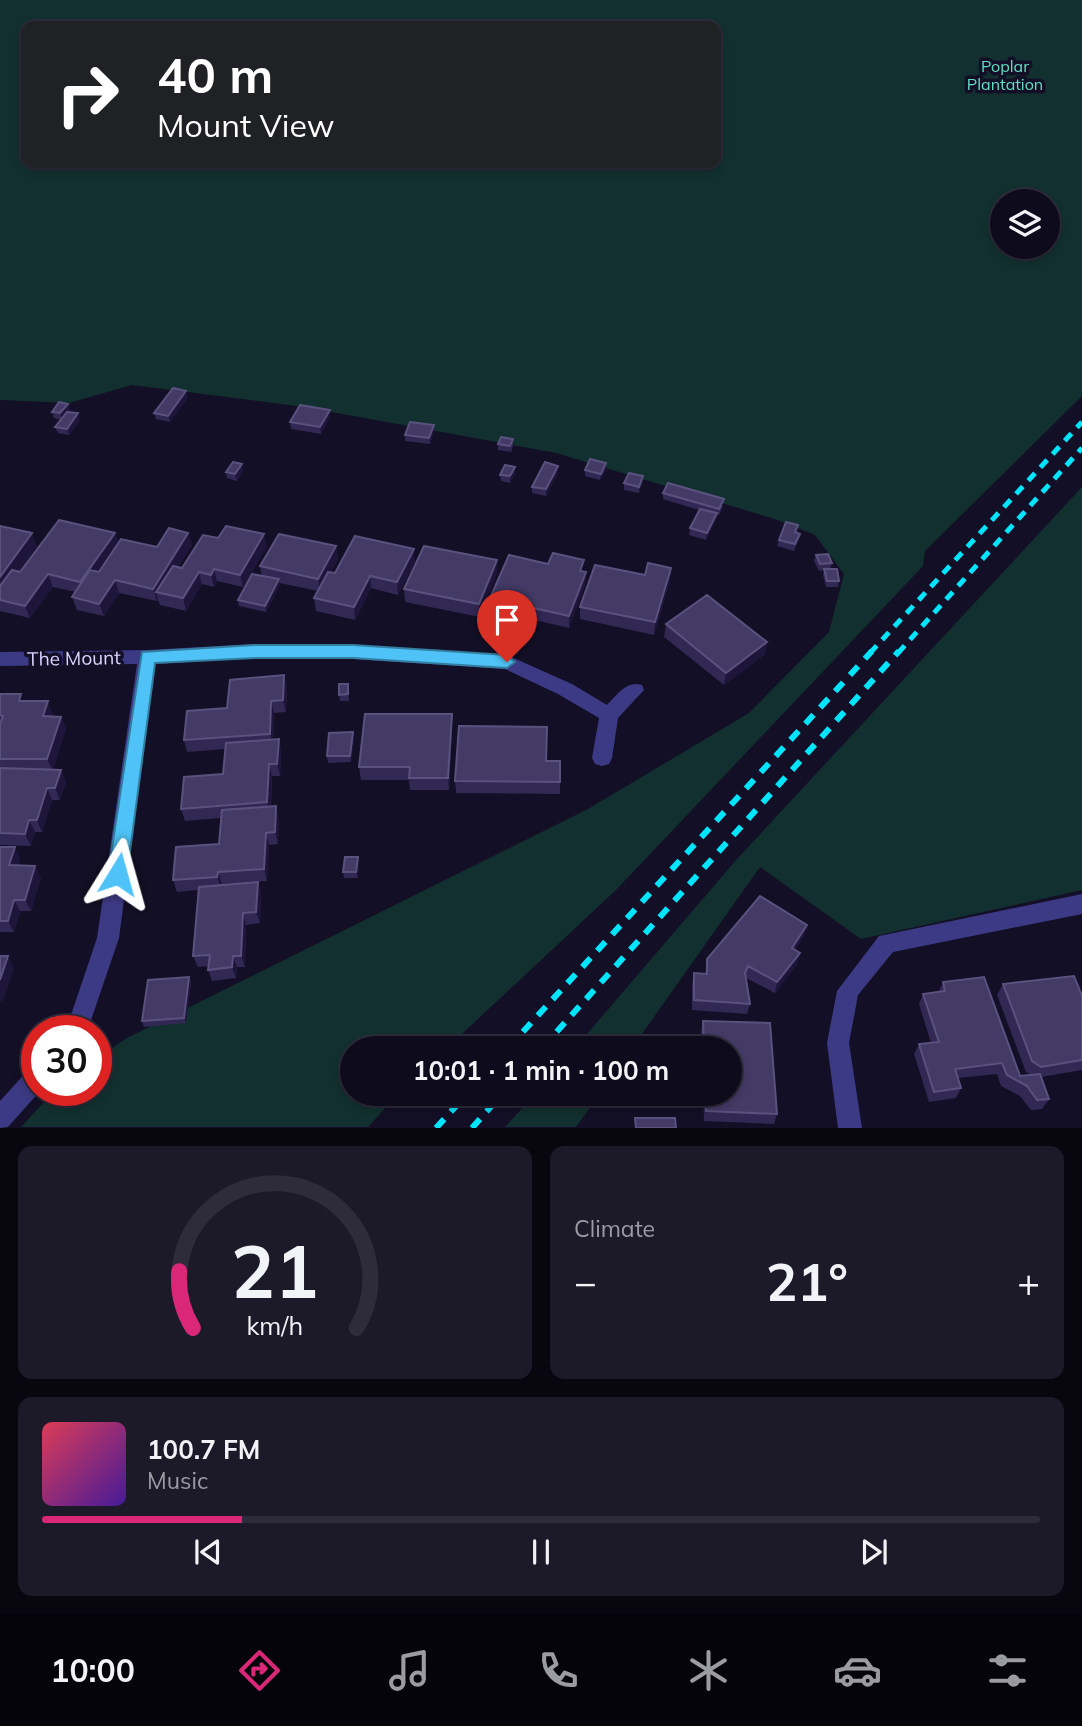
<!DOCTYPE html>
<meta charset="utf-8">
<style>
body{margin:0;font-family:Mulish,sans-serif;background:#1c1929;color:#f1f3f6;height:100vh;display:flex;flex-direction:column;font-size:26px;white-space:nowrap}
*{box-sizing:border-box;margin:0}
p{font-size:23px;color:#9b9ba3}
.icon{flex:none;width:38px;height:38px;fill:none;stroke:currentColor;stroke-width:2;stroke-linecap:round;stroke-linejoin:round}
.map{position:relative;height:1128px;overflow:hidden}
.drawer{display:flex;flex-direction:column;gap:18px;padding:18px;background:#08060f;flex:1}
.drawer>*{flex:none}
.guide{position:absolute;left:21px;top:21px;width:700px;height:147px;border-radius:14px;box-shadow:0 4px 10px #0003,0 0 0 2px #2e2b3b;background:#202124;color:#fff;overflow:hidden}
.fabs{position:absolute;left:990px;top:189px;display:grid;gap:14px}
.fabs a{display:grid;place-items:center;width:70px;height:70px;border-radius:50%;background:#0e0b1c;box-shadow:0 4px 10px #0003,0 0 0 2px #2e2b3b;font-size:35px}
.speed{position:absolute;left:21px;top:1015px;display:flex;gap:14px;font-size:35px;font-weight:700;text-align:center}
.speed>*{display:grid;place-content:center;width:91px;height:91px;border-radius:50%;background:#0e0b1c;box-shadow:0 4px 10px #0003,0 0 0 2px #2e2b3b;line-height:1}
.speed .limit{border:10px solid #d22;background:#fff;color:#111}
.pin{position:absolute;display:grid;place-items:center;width:60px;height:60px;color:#fff;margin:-72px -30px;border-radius:50% 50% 50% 0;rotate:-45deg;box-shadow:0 0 7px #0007}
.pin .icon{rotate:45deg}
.me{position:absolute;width:77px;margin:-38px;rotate:8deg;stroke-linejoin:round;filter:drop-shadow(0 0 5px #0008)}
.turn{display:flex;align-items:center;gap:24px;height:147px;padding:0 21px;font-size:32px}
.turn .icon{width:91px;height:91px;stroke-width:2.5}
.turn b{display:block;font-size:49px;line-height:60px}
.big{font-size:52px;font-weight:700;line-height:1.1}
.drawer .card{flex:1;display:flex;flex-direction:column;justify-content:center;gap:10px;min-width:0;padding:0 24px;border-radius:14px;background:#1c1929}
.drawer .dial{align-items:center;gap:0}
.dial svg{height:182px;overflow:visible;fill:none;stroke:#2e2b3b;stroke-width:7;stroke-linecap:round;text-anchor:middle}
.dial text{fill:#f1f3f6;stroke:none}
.song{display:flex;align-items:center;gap:21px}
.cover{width:84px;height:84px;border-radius:10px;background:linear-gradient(135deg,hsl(350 70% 55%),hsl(260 70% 35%))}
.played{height:7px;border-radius:4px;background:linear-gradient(90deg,#db2777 20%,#2e2b3b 20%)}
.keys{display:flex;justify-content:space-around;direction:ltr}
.heat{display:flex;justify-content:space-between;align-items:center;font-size:38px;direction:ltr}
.drawer .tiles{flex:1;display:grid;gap:18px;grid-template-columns:1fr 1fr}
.card:last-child{grid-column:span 2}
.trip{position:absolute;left:340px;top:1036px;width:402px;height:70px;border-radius:35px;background:#0e0b1c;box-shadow:0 4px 10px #0003,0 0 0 2px #2e2b3b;font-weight:700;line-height:70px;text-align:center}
.tabs{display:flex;height:112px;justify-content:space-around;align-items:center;background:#06040b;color:#9b9ba3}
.tabs .icon{width:49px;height:49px}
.tabs .current{color:#db2777}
.tabs b{font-size:32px;color:#f1f3f6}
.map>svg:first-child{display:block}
.green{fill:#12302f;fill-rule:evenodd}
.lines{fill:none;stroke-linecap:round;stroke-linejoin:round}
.minor{fill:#3d3a85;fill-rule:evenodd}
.rail-far1{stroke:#00e5ff;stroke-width:5;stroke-dasharray:10 8;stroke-linecap:butt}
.rail{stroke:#00e5ff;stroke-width:6;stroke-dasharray:12 10;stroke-linecap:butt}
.wall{fill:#312854}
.shaded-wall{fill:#1d163a}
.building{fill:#433a66;stroke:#5a527e;stroke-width:2}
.route{fill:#4fc3f7;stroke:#337fa1;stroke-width:2}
.labels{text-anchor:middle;stroke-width:7;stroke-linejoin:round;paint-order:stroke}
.far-park-label{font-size:16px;fill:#5fe0c0;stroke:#130f26}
.street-label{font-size:19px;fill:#d9d4ff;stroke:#130f26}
</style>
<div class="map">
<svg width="1082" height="1128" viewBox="0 0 1082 1128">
<rect width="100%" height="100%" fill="#130f26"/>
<path class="green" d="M0 0H1082V396L925 551 923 566 616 890 447 1048H352V1094H398L368 1127H21L55 1090H96V1059L127 1038 588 809 749 713 829 632 844 574 815 535 778 520 556 453 304 407 132 385 69 403 0 400ZM26 26H716V163H26ZM1003 201H1048V247H1003Z
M1082 487V890L861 939 760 867 632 1048H575L737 859Z
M535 1094H600L576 1127H505Z"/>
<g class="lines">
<path class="minor" d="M255 644 353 645 507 655 572 684 607 705C617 695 627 680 642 685L644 690 618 718 612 758 609 764 602 766 595 764 592 758 599 718 558 694 505 669 353 659 255 658 155 664 119 938 89 1026 86 1031H61L72 1012 97 938 137 664 0 666V652L147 650Z
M1082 894V914L893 952 858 995 849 1043 862 1128H838L827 1043 837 991 879 936Z
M37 1066V1090H41L8 1127 0 1128V1101L29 1069Z"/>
<path class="rail-far1" d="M870 653 1082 422
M898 653 1082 448"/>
<path class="rail" d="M508 1048 872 651
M542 1048 899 651
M436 1128 467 1094
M472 1128 502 1094"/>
</g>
<path class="wall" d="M188 397 170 422 156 419 154 413Z
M68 404 70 410 69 412 80 420 69 435 58 433 55 427 61 420 54 418 52 412Z
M330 410V417L321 434 291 429 290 422Z
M434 431 430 444 405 441V435Z
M513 439V446L511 452 498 450V444Z
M606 463V470L600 480 585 476V470Z
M515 467V473L510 483 501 481 500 475Z
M243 471 237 481 227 478 226 472Z
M558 472 546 496 532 493V487Z
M643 482 639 493 624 490V483Z
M663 493 723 506 719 515H717L716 520 706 540 689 535 690 528 699 510 663 499Z
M0 526 37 546 19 571 20 572 115 533 118 544 157 547 188 533 192 545 178 567 182 568 218 538 267 546 243 587 217 581 214 587 202 584 186 611 160 605 158 600 157 601 119 593 104 616 77 610 72 597 76 592 53 587 30 618 0 611Z
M796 533 800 534 794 551 777 546 779 540Z
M336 546 338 559 330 572 335 573 415 561 398 595 371 588 355 620 316 611 314 598 318 591 279 583 280 585 266 612 239 606 238 600 262 576 260 566Z
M816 555 832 563 830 569 839 581 838 587H826L823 575 824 570 819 571 814 561Z
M671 568 670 580 654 635 580 619V607L645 575Z
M583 572H586L585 585 569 628 491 610 490 598Z
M497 573 480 617 405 602 404 589Z
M666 624 767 642 765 654 724 685 664 637Z
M284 675 287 688 286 712 274 713 273 739H279L281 751 280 776H272L271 806 279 818 278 844 269 845 267 881 222 884V885L258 882 261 894 260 923 246 925 245 967H237L236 978 212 981 208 970 209 966 198 967 193 956 198 890 177 892 173 880 219 844 221 818 185 821 181 809 223 774 225 749 187 752 184 740 227 708Z
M348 684 349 701H340L339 695Z
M0 694 24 701 53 714 52 716 61 717 66 729 53 769 61 770 66 782 60 800H52L42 832H35L31 846 0 845Z
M452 714V727L449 790H410L409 780H361L359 767Z
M353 732 354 738 351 762 328 763 327 756Z
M546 761H560V794L456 793 455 781Z
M0 847H15L20 859 18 865 41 877 31 911H20L14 932H0Z
M359 863 358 878H344L343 872Z
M804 936 795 950 800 953 797 964 775 993 746 978 750 1004 747 1014 692 1010V984L694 973 705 974 707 959Z
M189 977 191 982 186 1023 144 1027 142 1021Z
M943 982 1020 1076 1031 1075 1026 1072 997 995 1003 984 1082 996V1070L1041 1077 1049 1099 1042 1109 1031 1110 1020 1096 1001 1086 997 1074 958 1078 961 1088 956 1098 929 1102 914 1054 919 1044 931 1043 919 1004 923 994 939 991Z
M703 1021 770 1023 777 1114 774 1124 704 1121 703 1094H730V1048H701V1032Z"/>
<path class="shaded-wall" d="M186 391 188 397 170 422 168 416Z
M68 404 70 410 62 420 60 413Z
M330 410V417L321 434 320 427Z
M78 413 80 420 69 435 67 429Z
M434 425V431L430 444 429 438Z
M606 463V470L600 480 601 474Z
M242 464 243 471 237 481 235 474Z
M558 466V472L546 496V489Z
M515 467V473L510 483V476Z
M643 476V482L639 493V487Z
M717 513 716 520 706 540 707 533Z
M32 533 37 546 4 591 0 581V577Z
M115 533 119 545 85 594 80 582Z
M188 533 192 545 162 593 156 592 158 600 157 601 153 589Z
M264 534 267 546 243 587 240 575Z
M336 546 338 559 320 592 318 579Z
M414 549 415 561 398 595 397 582Z
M497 560V573L480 617 479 604Z
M671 568 670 580 654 635 655 622Z
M214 569 217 581 214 587 211 575Z
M199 572 202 584 186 611 183 598Z
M586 572 585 585 569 628V616Z
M48 574 53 587 30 618 25 606Z
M370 576 371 588 355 620 354 607Z
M279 579 280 585 266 612 265 606Z
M115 580 119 593 104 616 99 604Z
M767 642 765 654 724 685 726 673Z
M284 675 287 688 286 712 283 700Z
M48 701 53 714 48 728 43 716Z
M271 701 274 713 273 746 270 734Z
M452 714V727L449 790 448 778Z
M61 717 66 729 53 771 47 759Z
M353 732 354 738 351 762 350 756Z
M279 739 281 751 280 776 277 764Z
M269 764 272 776 270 814 267 802Z
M61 770 66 782 60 800 55 788Z
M47 788 52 800 42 832 37 820Z
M276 806 279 818 278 844 275 832Z
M29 820 35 832 31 846 25 834Z
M266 833 269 845 267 881 264 869Z
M15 847 20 859 15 877 9 865Z
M358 857 359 863 358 878 356 872Z
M35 866 41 877 31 911 25 900Z
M218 872 222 884 221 889 217 877Z
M258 882 261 894 260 923 256 912Z
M14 900 20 911 14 932 8 921Z
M243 913 246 925 245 967 241 956Z
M807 925 804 936 789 959 792 948Z
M800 953 797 964 775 993 777 982Z
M8 956 14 968 2 1004 0 1000V980Z
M233 956 237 967 236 978 232 967Z
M189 977 191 982 186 1023 184 1018Z"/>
<path class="building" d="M173 388 186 391 168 416 154 413Z
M59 402 68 404 60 413 52 412Z
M300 405 330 410 320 427 290 422Z
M67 412 78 413 67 429 55 427Z
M410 422 434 425 429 438 405 435Z
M501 437 513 439 510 446 498 444Z
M590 459 606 463 601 474 585 470Z
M233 462 242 464 235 474 226 472Z
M545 462 558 466 546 489 532 487Z
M505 465 515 467 510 476 500 475Z
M629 473 643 476 639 487 624 483Z
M668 483 724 499 719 509 663 493Z
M700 509 717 513 707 533 690 528Z
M59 520 115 533 80 582 48 574 25 606 0 600V586L12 570 20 572Z
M786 522 798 525 795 532 800 534 795 544 779 540Z
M0 526 32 533 0 577Z
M226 526 264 534 240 575 214 569 211 575 199 572 183 598 156 592 173 566 182 568 203 535 218 538Z
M169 528 188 533 153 589 115 580 99 604 72 597 90 570 99 572 121 539 157 547Z
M279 534 336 546 318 579 260 566Z
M355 536 414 549 397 582 370 576 354 607 314 598 328 572 335 573Z
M424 546 497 560 479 604 404 589Z
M553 553 584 560 580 571 586 572 569 616 490 598 509 555 548 564Z
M828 554 832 563 820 564 816 555Z
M648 563 671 568 655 622 580 607 595 565 645 575Z
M824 569H837L839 581H827Z
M252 574 279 579 265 606 238 600Z
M707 595 767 642 726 673 666 624Z
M284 675 283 700 271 701 270 734 184 740 187 711 227 708 230 680Z
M339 684H348V694L339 695Z
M0 694H21L19 701H48L43 716 61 717 47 759H0V725L3 716 0 715Z
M365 714H452L448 778H409L410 767H359Z
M459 726 547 727 546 761H560V782L455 781Z
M353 732 350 756H327L329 733Z
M279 739 277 764H269L267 802 181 809 184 777 223 774 226 743Z
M0 768 61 770 55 788H47L37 820H29L25 834 0 833Z
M276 806 275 832 266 833 264 869 218 872 217 877 173 880 176 847 219 844 222 810Z
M0 847H15L9 865 35 866 25 900H14L8 921H0Z
M345 857H358L356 872H343Z
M258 882 256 912 243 913 241 956H233L232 967 208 970 210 955 193 956 199 887Z
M760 896 807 925 792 948 800 953 777 982 748 966 745 973 750 1004 694 1000V973L707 974V959Z
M0 956H8L0 980Z
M1074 976 1082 996V1060L1041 1067 1032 1061 1003 984Z
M189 977 184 1018 142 1021 148 980Z
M984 977 1020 1076 1040 1074 1049 1099 1037 1100 1027 1086 1007 1075 1002 1063 955 1069 961 1088 934 1092 919 1044 939 1042 923 994 945 991 943 982Z
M703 1021 770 1023 777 1114 706 1111V1094H730V1048H704Z
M635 1118H675L676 1128H636Z"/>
<path class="route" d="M255 645H353L507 655 515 662 507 668 353 658H255L155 663 127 874 124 880 118 883 111 880 108 874 142 652Z"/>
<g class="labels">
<g class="far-park-label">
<text x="1005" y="72">Poplar<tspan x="1005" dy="18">Plantation</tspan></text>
</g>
<g class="street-label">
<text transform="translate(74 658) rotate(-1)" y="7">The Mount</text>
</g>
</g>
</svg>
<div class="fabs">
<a><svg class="icon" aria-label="layers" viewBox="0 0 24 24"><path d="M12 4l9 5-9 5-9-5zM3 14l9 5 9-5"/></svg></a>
</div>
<div class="speed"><div class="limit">30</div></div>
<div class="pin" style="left:507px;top:662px;background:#d93025"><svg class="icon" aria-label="arrive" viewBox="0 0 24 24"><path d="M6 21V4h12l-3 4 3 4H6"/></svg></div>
<svg class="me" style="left:118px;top:874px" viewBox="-20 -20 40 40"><path d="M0-17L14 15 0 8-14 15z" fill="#4fc3f7" stroke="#fff" stroke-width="4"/></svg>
<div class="trip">10:01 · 1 min · 100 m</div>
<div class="guide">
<div class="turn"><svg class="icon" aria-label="right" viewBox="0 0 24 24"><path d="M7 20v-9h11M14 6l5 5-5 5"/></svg><div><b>40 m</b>Mount View</div></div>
</div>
</div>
<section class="drawer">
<div class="tiles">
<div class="card dial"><svg viewBox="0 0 100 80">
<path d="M14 69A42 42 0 1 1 86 69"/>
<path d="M14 69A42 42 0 0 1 8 44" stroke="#db2777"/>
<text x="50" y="56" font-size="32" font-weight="700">21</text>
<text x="50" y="72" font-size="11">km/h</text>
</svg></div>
<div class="card"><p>Climate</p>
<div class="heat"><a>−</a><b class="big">21°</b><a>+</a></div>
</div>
<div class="card">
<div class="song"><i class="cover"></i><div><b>100.7 FM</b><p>Music</p></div></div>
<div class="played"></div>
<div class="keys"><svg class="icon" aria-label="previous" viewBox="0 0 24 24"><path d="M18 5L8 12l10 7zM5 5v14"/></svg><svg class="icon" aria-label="pause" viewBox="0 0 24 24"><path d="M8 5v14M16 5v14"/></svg><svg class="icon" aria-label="next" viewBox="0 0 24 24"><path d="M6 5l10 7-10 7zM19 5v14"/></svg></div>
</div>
</div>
</section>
<nav class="tabs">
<b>10:00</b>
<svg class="icon current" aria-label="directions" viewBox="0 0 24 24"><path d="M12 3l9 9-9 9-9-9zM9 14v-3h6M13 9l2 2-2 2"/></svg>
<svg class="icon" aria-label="music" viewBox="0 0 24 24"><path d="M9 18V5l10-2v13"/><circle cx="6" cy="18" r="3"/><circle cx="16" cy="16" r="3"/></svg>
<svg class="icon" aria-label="phone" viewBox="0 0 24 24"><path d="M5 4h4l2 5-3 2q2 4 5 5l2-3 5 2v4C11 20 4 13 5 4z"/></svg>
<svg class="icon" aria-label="climate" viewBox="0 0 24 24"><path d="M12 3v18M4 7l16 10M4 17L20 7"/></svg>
<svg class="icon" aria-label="car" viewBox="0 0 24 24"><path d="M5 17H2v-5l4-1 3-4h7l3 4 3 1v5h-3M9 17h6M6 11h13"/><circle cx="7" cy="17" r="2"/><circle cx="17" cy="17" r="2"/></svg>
<svg class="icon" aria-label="filters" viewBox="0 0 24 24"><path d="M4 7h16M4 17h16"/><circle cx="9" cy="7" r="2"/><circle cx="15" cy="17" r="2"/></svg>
</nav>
